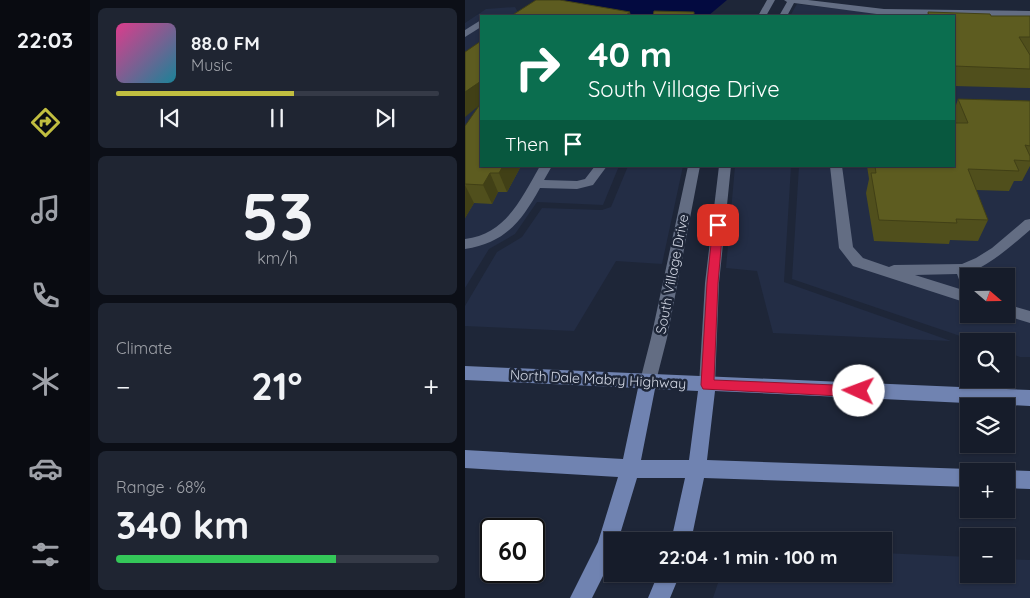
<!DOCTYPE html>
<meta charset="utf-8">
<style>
body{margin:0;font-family:Quicksand,sans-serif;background:#1f2532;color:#f1f3f6;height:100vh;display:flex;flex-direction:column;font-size:19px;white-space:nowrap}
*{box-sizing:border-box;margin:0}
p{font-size:16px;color:#9ea1a8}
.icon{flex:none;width:28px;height:28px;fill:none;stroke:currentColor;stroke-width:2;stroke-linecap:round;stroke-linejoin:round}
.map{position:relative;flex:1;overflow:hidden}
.panel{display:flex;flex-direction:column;gap:8px;padding:8px;background:#0c0f17;width:375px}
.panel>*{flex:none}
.guide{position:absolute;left:15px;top:15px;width:475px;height:152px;border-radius:0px;box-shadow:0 1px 4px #0004,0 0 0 1px #353a47;background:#0b6e4f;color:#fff;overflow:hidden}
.needle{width:32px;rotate:110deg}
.controls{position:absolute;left:495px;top:268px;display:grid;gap:10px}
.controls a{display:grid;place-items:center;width:55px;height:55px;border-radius:0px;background:#161c2a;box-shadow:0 1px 4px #0004,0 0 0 1px #353a47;font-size:25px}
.speed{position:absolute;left:15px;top:518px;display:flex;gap:10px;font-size:25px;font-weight:700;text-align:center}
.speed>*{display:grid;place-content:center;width:65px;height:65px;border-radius:50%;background:#161c2a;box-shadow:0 1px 4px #0004,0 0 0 1px #353a47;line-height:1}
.speed .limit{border:2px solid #111;border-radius:8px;background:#fff;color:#111}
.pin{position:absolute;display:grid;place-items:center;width:42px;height:42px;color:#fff;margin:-21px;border-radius:10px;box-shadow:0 2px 8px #0006}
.me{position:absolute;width:55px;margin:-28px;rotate:272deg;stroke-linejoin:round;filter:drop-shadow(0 0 4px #0008)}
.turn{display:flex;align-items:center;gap:18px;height:105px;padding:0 25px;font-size:22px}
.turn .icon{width:65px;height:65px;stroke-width:2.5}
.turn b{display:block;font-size:35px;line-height:42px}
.then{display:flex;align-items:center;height:48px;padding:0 25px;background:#0003;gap:10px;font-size:19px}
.big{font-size:38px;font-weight:800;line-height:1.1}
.panel .widget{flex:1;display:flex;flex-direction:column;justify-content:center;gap:8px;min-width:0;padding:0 18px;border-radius:8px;background:#1f2532}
.panel .dial{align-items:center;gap:0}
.dial b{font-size:65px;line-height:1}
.song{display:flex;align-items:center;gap:15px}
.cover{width:60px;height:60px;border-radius:8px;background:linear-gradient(135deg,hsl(330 70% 55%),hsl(190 70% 35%))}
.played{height:5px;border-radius:2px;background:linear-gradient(90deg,#c1be40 55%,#353a47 55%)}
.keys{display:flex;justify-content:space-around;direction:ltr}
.heat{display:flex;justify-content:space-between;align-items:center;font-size:28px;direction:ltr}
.charge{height:8px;border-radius:4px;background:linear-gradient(90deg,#34c759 68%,#353a47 0)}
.trip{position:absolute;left:139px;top:532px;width:288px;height:50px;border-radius:0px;background:#161c2a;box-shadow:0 1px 4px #0004,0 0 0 1px #353a47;font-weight:800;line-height:50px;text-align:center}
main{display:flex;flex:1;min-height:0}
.dock{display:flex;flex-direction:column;width:90px;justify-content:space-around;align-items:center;background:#090b11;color:#9ea1a8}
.dock .icon{width:35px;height:35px}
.dock .current{color:#c1be40}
.dock b{font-size:22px;color:#f1f3f6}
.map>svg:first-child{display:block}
.built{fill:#232d45;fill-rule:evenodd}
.water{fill:#030a40}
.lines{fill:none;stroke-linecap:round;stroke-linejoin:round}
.minor{fill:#636d83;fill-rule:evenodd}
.major{fill:#7083b1;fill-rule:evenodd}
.wall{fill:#504f1c}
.shaded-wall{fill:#414016}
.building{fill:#5d5c20;stroke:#414016}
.route{fill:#e11d48;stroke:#92132f}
.labels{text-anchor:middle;stroke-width:5;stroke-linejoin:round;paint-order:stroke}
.street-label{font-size:14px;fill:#d3d8e5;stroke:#1e2638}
</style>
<main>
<nav class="dock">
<b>22:03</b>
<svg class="icon current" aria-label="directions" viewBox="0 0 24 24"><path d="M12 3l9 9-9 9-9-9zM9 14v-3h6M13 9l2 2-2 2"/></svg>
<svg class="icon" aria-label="music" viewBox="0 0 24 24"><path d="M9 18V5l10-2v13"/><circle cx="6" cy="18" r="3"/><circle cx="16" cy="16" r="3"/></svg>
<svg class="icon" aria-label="phone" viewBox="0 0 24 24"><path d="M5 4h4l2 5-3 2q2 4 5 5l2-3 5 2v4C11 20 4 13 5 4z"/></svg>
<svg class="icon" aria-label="climate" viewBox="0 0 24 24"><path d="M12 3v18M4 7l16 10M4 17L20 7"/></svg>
<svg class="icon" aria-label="car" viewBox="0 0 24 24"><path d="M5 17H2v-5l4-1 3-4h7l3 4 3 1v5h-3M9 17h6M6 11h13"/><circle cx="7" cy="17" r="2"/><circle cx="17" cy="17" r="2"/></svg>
<svg class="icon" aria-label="filters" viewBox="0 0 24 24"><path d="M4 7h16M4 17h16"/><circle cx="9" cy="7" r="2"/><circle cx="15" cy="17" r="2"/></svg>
</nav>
<section class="panel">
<div class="widget">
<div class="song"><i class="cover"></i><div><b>88.0 FM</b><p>Music</p></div></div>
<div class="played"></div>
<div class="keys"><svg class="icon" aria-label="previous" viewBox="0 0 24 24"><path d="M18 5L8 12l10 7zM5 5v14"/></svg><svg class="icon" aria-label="pause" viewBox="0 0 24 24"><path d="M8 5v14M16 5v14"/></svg><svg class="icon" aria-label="next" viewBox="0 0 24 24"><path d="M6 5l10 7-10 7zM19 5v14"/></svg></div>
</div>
<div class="widget dial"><b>53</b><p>km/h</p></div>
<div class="widget"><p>Climate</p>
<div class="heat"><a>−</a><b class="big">21°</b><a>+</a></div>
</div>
<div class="widget"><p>Range · 68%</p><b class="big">340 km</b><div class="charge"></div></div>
</section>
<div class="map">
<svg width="565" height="598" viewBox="0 0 565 598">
<rect width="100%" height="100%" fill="#1e2638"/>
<path class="built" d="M332 4 419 14 454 15 325 16Z
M50 7 55 16H16V166H154L138 205 72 202 50 234 24 249 0 288V23L21 9Z
M489 18H565V357H555L541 352V341H510L327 279 334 166H489ZM504 276H541V314H504Z
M163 166H218L197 264 151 261 109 331 0 326V306L32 252 57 237 77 208 137 210 146 207Z
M270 166H326L319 282 486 341 308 333 292 271 261 268Z
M418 553 504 557V574H541V559L565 560V598H248L256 574H418Z"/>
<path class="water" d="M90 0H262L243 16H98Z"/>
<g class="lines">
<path class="minor" d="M302 0H310L301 16H293Z
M319 0H343L419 9 565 11V17L419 15 329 3 322 16H314L322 2Z
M16 20V27L0 37V30Z
M75 166H87L79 180 112 181 120 179 130 166H142L128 185 112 189 75 188C56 222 40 243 0 249V239C41 234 56 199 75 166Z
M223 166H235L202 338 191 381 189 386 183 388 177 386 175 381 186 338Z
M254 166H266L254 283 250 385 248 390 242 392 236 390 234 385 240 283Z
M365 166H377L388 247 398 258 424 267 429 265 497 264 511 258 527 248 560 220 565 219V230C546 246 529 262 506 272L508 276H504V304L499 302 388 266 374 248ZM492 274 498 290 450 275Z
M541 304 565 311V323L536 314H541Z"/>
<path class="major" d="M0 366 565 390V406L250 391 242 460 504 469 510 471H504V487L239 478 226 541H206L220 478H172L153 541H148V556L127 598H105L133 542 153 477 0 468V450L158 459 173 388 0 380ZM190 389 233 391 224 460H176Z
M541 470 565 471V489L541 488V471H537Z
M193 574H215L205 598H183Z"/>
</g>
<path class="wall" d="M463 12 526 16H565V88L489 86V16H462Z
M0 52 56 166 42 192H33L27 204 9 203 0 218V126L14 106Z
M493 99 565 101V166L557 181H549L544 191 511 190 523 220 513 241 485 240 484 244 409 241 401 193 404 179 402 166H489V111Z"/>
<path class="shaded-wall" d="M165 12 166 16H160Z
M16 81V104L0 117V92Z
M38 166H56L42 192 34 173Z
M25 173 33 192 27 204 18 185Z
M0 185 9 203 0 218Z"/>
<path class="building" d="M71 0H95L165 12 160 16H46Z
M189 11 229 12V16H188Z
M463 12 525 14 526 16H565V37H554L565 55V69L489 66V16H464Z
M16 41V81L0 92V52Z
M493 99 565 101V146L560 145 565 156V161L549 160 554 171 503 169 523 220 491 219 492 223 414 220 406 173H411L410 166H489V123H503Z
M16 103V166H38L34 173H25L18 185 0 184V126Z"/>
<path class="route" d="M253 221 258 225 253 283 249 380 394 386 399 387 401 391 399 395 394 397 238 389 236 385 242 283 248 225Z"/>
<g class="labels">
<g class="street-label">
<text transform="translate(207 274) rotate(-79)" y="5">South Village Drive</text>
<text transform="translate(133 379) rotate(3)" y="5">North Dale Mabry Highway</text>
</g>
</g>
</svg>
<div class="controls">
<a><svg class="needle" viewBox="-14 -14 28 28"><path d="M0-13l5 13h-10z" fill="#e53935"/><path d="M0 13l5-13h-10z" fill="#9ea1a8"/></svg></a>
<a><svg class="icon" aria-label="search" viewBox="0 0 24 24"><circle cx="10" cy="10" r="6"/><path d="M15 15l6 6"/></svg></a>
<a><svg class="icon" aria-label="layers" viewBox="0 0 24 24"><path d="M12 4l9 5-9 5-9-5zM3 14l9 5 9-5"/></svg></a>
<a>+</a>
<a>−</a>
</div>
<div class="speed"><div class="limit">60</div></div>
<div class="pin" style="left:253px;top:225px;background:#d93025"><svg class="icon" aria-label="arrive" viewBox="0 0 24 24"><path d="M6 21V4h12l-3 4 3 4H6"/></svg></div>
<svg class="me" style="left:394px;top:391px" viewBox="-20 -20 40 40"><circle r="19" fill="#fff"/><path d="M0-13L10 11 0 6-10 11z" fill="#e11d48"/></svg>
<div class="trip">22:04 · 1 min · 100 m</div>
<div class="guide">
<div class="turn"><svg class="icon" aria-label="right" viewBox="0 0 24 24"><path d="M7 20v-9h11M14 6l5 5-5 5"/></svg><div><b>40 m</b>South Village Drive</div></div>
<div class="then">Then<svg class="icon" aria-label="arrive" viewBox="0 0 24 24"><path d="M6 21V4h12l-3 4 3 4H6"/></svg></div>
</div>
</div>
</main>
